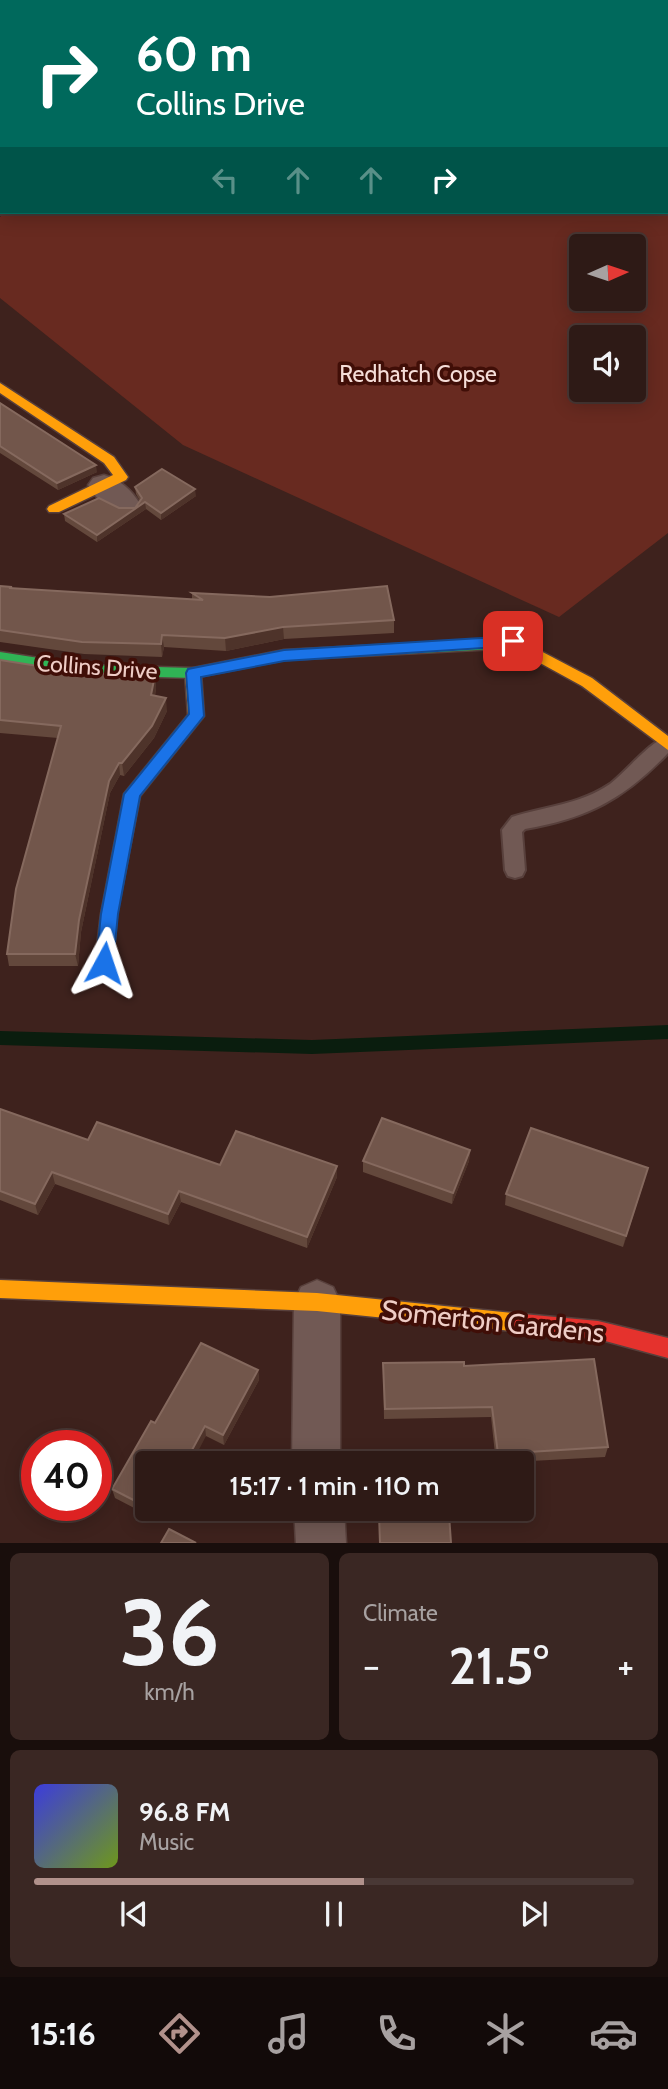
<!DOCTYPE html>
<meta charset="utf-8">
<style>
body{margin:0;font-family:Cabin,sans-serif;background:#3a2723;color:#f1f3f6;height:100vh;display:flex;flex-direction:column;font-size:26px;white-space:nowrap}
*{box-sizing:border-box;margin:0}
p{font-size:23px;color:#a7a1a1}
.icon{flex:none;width:38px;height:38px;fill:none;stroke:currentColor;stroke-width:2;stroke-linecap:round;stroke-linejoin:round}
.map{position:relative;height:1543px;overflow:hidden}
.drawer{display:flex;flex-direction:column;gap:10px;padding:10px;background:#190e0c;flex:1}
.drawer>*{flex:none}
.top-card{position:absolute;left:0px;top:0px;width:668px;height:214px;box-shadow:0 4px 18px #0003,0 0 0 2px #493835;background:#00695c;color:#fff;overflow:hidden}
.needle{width:46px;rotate:87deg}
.tools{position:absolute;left:569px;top:234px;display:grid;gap:14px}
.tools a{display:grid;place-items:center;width:77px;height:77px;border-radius:7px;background:#2e1a16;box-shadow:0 4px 18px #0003,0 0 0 2px #493835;font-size:35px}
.speed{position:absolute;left:21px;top:1430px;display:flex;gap:14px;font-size:35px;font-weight:700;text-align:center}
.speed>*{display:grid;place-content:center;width:91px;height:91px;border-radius:50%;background:#2e1a16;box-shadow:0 4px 18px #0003,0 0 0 2px #493835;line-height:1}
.speed .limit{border:10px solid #d22;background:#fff;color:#111}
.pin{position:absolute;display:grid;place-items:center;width:60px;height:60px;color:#fff;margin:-30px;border-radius:14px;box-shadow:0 4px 10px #0006}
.me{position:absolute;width:77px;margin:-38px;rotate:5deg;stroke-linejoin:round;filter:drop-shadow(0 0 5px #0008)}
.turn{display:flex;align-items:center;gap:24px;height:147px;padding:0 21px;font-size:32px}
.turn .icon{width:91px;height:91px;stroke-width:2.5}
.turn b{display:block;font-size:49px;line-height:60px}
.lanes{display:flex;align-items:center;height:66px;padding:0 21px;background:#0003;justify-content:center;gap:35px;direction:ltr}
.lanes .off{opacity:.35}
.big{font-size:52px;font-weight:600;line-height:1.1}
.drawer .card{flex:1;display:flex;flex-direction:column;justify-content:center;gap:10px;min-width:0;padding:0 24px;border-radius:10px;background:#3a2723}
.drawer .dial{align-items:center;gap:0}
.dial b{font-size:91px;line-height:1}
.song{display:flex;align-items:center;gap:21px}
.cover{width:84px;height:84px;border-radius:10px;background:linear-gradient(135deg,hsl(240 70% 55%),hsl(80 70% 35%))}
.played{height:7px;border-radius:4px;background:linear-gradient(90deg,#b1918b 55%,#493835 55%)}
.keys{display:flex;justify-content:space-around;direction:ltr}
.heat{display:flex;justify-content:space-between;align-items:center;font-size:38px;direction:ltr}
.drawer .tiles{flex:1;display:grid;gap:10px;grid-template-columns:1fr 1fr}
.card:last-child{grid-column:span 2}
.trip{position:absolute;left:135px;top:1451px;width:399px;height:70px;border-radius:7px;background:#2e1a16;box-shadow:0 4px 18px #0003,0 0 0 2px #493835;font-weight:600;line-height:70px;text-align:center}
.dock{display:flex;height:112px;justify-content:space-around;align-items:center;background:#120a09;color:#a7a1a1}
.dock .icon{width:49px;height:49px}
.dock .current{color:#b1918b}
.dock b{font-size:32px;color:#f1f3f6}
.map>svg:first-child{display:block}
.green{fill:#682a20;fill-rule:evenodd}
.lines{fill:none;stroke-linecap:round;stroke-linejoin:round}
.stream{fill:#0a1d0e;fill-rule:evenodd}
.lane-casing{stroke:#58403c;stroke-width:4}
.street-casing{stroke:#58403c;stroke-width:3}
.fast-casing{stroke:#58403c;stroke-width:3}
.slow-casing{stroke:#58403c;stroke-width:3}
.jam-casing{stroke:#58403c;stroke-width:3}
.lane{fill:#715954;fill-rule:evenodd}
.street{fill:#715954;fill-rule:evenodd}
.fast{fill:#30b455;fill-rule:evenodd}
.slow{fill:#ff9f0a;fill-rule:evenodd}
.jam{fill:#e5322d;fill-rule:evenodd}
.wall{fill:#63483c}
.shaded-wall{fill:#4e332a}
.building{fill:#72564b;stroke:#85695e;stroke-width:2}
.route{fill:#1a73e8;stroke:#114b97;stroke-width:2}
.labels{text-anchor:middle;stroke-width:7;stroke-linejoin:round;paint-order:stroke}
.park-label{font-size:23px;fill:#f5ddd8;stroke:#400e07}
.street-label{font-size:23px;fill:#efcdc6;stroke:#400e07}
.near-street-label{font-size:28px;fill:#efcdc6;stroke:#400e07}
</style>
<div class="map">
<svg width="668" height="1543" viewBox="0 0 668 1543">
<rect width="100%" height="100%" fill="#3e221d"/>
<path class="green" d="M284 0H668V533L559 617 183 445 0 298V217L6 212H667V2H281ZM581 247H634V299H581ZM581 338H634V390H581Z"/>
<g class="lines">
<path class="stream" d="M668 1025V1039L312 1054 0 1045V1031L312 1040Z"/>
<g class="lane-casing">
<path id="lane" d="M668 737V753C624 799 588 818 525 829L522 832 525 870 522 876 515 878 508 876 505 870 502 830 512 817C546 806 579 805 610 784 625 773 653 738 668 737Z"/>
</g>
<g class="street-casing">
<path id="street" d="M104 475C119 479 132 490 140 504L135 512C114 517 99 503 88 485L93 478Z
M317 1280 333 1287 340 1302V1463H292L294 1302 301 1287Z
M294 1508H344L346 1543H296Z"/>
</g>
<g class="fast-casing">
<path id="fast" d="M516 638 523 643 516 648 284 660 193 678 84 675 0 662V652L84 665 193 668 284 650Z"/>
</g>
<g class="slow-casing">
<path id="slow" d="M0 383 114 457 128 477 126 480 59 512H49L47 509 49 506 113 475 104 463 0 393Z
M516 638 592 678 668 736V750L582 686 511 647 509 643Z
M193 668 201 673 204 716 140 796 117 914 113 963 110 968 104 970 98 968 95 963 101 914 124 794 188 715 185 673Z
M0 1280 317 1293 523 1314 530 1316 533 1323 530 1330 523 1332 317 1311 0 1298Z"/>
</g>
<g class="jam-casing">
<path id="jam" d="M523 1314 598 1321 668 1338V1358L598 1339 523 1332 516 1330 513 1323 516 1316Z"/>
</g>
<use href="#lane" class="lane"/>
<use href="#street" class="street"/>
<use href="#fast" class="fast"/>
<use href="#slow" class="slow"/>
<use href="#jam" class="jam"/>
</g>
<path class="wall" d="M0 403 97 472 58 490 0 453Z
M135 487 196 496 161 520 146 509 97 542 65 521 64 514 119 508H135L140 501 136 494Z
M0 586 12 587 13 589 192 600V593L394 620V633L284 639 226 651 164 647 162 657 84 654 0 642Z
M0 660 82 673 155 675 156 688 155 696 167 711 154 738 124 776 120 775 110 793 81 932 78 966H9L7 954 58 738 0 733Z
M0 1109 88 1140 220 1165 337 1177 307 1248 181 1202 169 1225 55 1184 38 1215 0 1200Z
M470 1150 469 1161 452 1204 363 1172V1161Z
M645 1179 623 1247 505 1205 506 1194Z
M383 1363 464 1366 608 1447 605 1457 496 1463 491 1417 384 1419Z
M258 1370 259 1380 224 1445 206 1436 147 1463V1508H168L161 1522 115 1498 112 1489 155 1423Z"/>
<path class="shaded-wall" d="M2 122V144L0 145V123Z
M96 465 97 472 58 490 57 483Z
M195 489 196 496 161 520V513Z
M145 502 146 509 97 542V535Z
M283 627 284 639 226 651 225 638Z
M162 635 164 647 162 657 161 644Z
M155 675 156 688 153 708 151 695Z
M166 698 167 711 154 738 124 776 122 763Z
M119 763 120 775 110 793 81 932 78 966 75 954 79 920 109 781Z
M470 1150 469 1161 452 1204 453 1193Z
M337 1166V1177L307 1248V1237Z
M648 1168 645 1179 623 1247 626 1236Z
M52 1172 55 1184 38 1215 35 1204Z
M179 1191 181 1202 169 1225 168 1214Z
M258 1370 259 1380 224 1445 223 1435Z
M205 1426 206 1436 192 1463H185Z
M161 1508H168L161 1522 159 1513Z"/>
<path class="building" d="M0 79H2V122L0 123Z
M0 403 96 465 57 483 0 446Z
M162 469 195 489 161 513 145 502 97 535 64 514 99 498 119 508H135L142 498 135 487Z
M0 586 12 587 9 588 203 600 192 593 270 597 387 586 394 620 283 627 225 638 162 635 161 644 82 642 0 630Z
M0 660 82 673 155 675 151 695 166 698 152 726 122 763H119L109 781 79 920 75 954H7L16 889 61 726 0 720Z
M0 1109 88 1140 97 1122 220 1165 236 1131 337 1166 307 1237 179 1191 168 1214 52 1172 35 1204 0 1191Z
M382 1118 470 1150 453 1193 363 1161Z
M531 1128 648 1168 626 1236 506 1194Z
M201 1343 258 1370 223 1435 205 1426 185 1463H147V1507L112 1489 151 1421 155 1423Z
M594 1359 608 1447 498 1454 492 1407 385 1409 383 1363 464 1362V1366Z
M150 1508H161L159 1513Z
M449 1514 451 1543H380L379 1515Z
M169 1529 196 1543H161Z"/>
<path class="route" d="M513 636 521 641 513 646 284 661 201 677 204 716 140 796 118 914 113 963 110 968H98L96 963 101 914 124 794 189 714 186 673 188 669 284 650Z"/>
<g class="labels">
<g class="park-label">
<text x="418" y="382">Redhatch Copse</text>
</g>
<g class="street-label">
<text transform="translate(97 667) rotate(4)" y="8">Collins Drive</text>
</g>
<g class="near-street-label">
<text transform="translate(493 1321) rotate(6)" y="10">Somerton Gardens</text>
</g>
</g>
</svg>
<div class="tools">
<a><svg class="needle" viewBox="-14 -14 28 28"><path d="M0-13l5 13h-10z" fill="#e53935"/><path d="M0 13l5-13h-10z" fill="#a7a1a1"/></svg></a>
<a><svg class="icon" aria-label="sound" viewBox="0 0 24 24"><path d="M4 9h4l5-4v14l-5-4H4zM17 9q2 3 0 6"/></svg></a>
</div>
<div class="speed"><div class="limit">40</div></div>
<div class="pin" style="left:513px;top:641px;background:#d93025"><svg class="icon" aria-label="arrive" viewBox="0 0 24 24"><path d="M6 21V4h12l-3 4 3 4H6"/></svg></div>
<svg class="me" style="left:104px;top:963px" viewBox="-20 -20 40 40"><path d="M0-17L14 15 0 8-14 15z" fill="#1a73e8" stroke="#fff" stroke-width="4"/></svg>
<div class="trip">15:17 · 1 min · 110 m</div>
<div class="top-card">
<div class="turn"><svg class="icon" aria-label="right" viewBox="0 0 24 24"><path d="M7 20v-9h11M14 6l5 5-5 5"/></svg><div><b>60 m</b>Collins Drive</div></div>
<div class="lanes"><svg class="icon off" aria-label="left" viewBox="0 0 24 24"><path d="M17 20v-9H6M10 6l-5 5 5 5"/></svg><svg class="icon off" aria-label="ahead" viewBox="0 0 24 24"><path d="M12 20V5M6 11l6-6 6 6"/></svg><svg class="icon off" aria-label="ahead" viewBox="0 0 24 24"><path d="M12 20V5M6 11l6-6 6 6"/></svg><svg class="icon" aria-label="right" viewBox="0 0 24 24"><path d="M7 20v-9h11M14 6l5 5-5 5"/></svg></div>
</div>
</div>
<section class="drawer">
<div class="tiles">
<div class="card dial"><b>36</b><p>km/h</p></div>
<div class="card"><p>Climate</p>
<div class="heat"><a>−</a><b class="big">21.5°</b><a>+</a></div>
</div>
<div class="card">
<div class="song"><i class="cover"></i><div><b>96.8 FM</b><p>Music</p></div></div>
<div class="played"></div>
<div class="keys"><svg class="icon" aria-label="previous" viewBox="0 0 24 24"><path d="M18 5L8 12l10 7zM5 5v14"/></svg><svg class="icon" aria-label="pause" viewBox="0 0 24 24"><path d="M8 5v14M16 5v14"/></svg><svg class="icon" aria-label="next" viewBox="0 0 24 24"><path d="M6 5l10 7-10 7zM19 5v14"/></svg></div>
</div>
</div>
</section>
<nav class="dock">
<b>15:16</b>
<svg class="icon current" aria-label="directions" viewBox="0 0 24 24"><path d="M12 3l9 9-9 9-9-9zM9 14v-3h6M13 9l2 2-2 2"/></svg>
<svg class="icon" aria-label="music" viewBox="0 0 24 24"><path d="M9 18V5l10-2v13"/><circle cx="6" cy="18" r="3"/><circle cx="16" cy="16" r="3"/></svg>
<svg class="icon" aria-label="phone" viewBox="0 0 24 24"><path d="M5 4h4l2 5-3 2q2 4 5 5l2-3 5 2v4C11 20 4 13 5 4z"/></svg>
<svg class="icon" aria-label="climate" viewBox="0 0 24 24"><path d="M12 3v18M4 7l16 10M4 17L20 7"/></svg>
<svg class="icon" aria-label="car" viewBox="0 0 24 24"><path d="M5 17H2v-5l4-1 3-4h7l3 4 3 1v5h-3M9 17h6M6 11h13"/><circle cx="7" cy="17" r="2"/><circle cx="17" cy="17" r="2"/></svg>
</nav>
